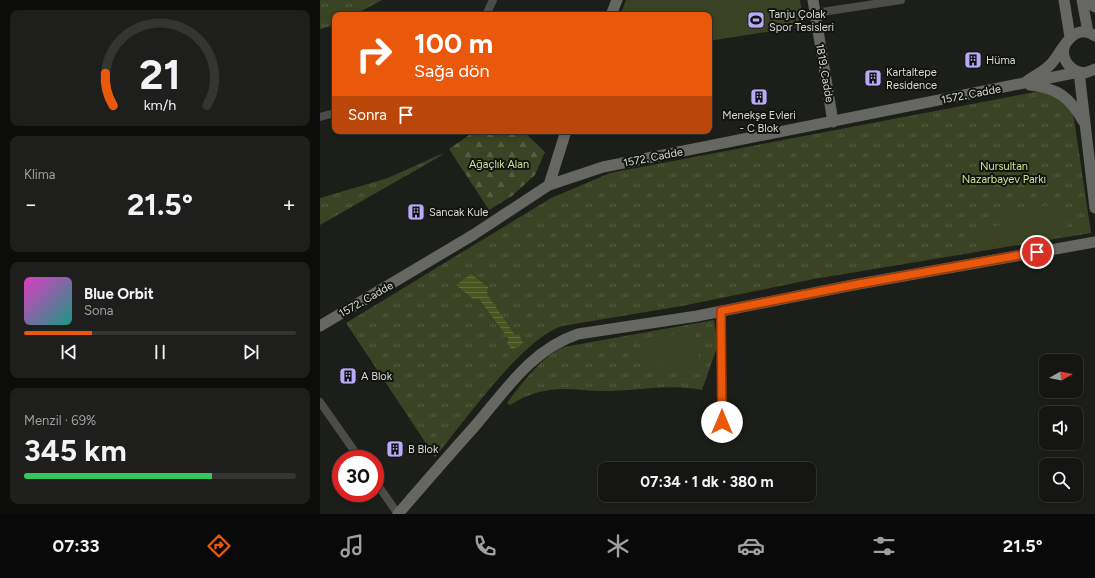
<!DOCTYPE html>
<html lang="tr">
<meta charset="utf-8">
<style>
body{margin:0;font-family:Figtree,sans-serif;background:#1e1f1c;color:#f1f3f6;height:100vh;display:flex;flex-direction:column;font-size:15px;white-space:nowrap}
*{box-sizing:border-box;margin:0}
p{font-size:13px;color:#9d9fa0}
.icon{flex:none;width:22px;height:22px;fill:none;stroke:currentColor;stroke-width:2;stroke-linecap:round;stroke-linejoin:round}
.map{position:relative;flex:1;overflow:hidden}
.details{display:flex;flex-direction:column;gap:10px;padding:10px;background:#0c0c0a;width:320px}
.details>*{flex:none}
.guide{position:absolute;left:12px;top:12px;width:380px;height:122px;border-radius:8px;box-shadow:0 2px 6px #0003,0 0 0 1px #343533;background:#ea580c;color:#fff;overflow:hidden}
.needle{width:26px;rotate:81deg}
.controls{position:absolute;left:719px;top:354px;display:grid;gap:8px}
.controls a{display:grid;place-items:center;width:44px;height:44px;border-radius:8px;background:#151613;box-shadow:0 2px 6px #0003,0 0 0 1px #343533;font-size:20px}
.speed{position:absolute;left:12px;top:450px;display:flex;gap:8px;font-size:20px;font-weight:700;text-align:center}
.speed>*{display:grid;place-content:center;width:52px;height:52px;border-radius:50%;background:#151613;box-shadow:0 2px 6px #0003,0 0 0 1px #343533;line-height:1}
.speed .limit{border:6px solid #d22;background:#fff;color:#111}
.pin{position:absolute;display:grid;place-items:center;width:34px;height:34px;color:#fff;margin:-17px;border:2px solid #fff;border-radius:50%;box-shadow:0 1px 4px #0007}
.me{position:absolute;width:44px;margin:-22px;rotate:0deg;stroke-linejoin:round;filter:drop-shadow(0 0 3px #0008)}
.turn{display:flex;align-items:center;gap:14px;height:84px;padding:0 16px;font-size:18px}
.turn .icon{width:52px;height:52px;stroke-width:2.5}
.turn b{display:block;font-size:28px;line-height:34px}
.then{display:flex;align-items:center;height:38px;padding:0 16px;background:#0003;gap:8px;font-size:15px}
.big{font-size:30px;font-weight:700;line-height:1.1}
.details .card{flex:1;display:flex;flex-direction:column;justify-content:center;gap:6px;min-width:0;padding:0 14px;border-radius:8px;background:#1e1f1c}
.details .dial{align-items:center;gap:0}
.dial svg{height:104px;overflow:visible;fill:none;stroke:#343533;stroke-width:7;stroke-linecap:round;text-anchor:middle}
.dial text{fill:#f1f3f6;stroke:none}
.song{display:flex;align-items:center;gap:12px}
.cover{width:48px;height:48px;border-radius:6px;background:linear-gradient(135deg,hsl(310 70% 55%),hsl(170 70% 35%))}
.played{height:4px;border-radius:2px;background:linear-gradient(90deg,#ea580c 25%,#343533 25%)}
.keys{display:flex;justify-content:space-around;direction:ltr}
.heat{display:flex;justify-content:space-between;align-items:center;font-size:22px;direction:ltr}
.charge{height:6px;border-radius:3px;background:linear-gradient(90deg,#34c759 69%,#343533 0)}
.trip{position:absolute;left:278px;top:462px;width:218px;height:40px;border-radius:8px;background:#151613;box-shadow:0 2px 6px #0003,0 0 0 1px #343533;font-weight:700;line-height:40px;text-align:center}
.menu{display:flex;height:64px;justify-content:space-around;align-items:center;background:#080908;color:#9d9fa0}
.menu .icon{width:28px;height:28px}
.menu .active{color:#ea580c}
.menu b{font-size:18px;color:#f1f3f6}
main{display:flex;flex:1;min-height:0}
.map>svg:first-child{display:block}
.grass{fill:url(#grass-tufts)}
.forest{fill:url(#forest-firs)}
.pitch{fill:#3a4323}
.water{fill:url(#water-rules)}
.lines{fill:none;stroke-linecap:round;stroke-linejoin:round}
.street{stroke:#4c4d4a;stroke-width:8}
.secondary{stroke:#666763;stroke-width:11}
.route-casing{stroke:#983908;stroke-width:10}
.route{stroke:#ea580c;stroke-width:7}
.labels{text-anchor:middle;stroke-width:4;stroke-linejoin:round;paint-order:stroke}
.poi-label{font-size:11px;fill:#d8d9d6;stroke:#131410;text-anchor:start}
.street-label{font-size:11px;fill:#d8d9d6;stroke:#131410}
.park-label{font-size:11px;fill:#cbe290;stroke:#131410}
</style>
<main>
<section class="details">
<div class="card dial"><svg viewBox="0 0 100 80">
<path d="M14 69A42 42 0 1 1 86 69"/>
<path d="M14 69A42 42 0 0 1 8 44" stroke="#ea580c"/>
<text x="50" y="56" font-size="32" font-weight="700">21</text>
<text x="50" y="72" font-size="11">km/h</text>
</svg></div>
<div class="card"><p>Klima</p>
<div class="heat"><a>−</a><b class="big">21.5°</b><a>+</a></div>
</div>
<div class="card">
<div class="song"><i class="cover"></i><div><b>Blue Orbit</b><p>Sona</p></div></div>
<div class="played"></div>
<div class="keys"><svg class="icon" aria-label="previous" viewBox="0 0 24 24"><path d="M18 5L8 12l10 7zM5 5v14"/></svg><svg class="icon" aria-label="pause" viewBox="0 0 24 24"><path d="M8 5v14M16 5v14"/></svg><svg class="icon" aria-label="next" viewBox="0 0 24 24"><path d="M6 5l10 7-10 7zM19 5v14"/></svg></div>
</div>
<div class="card"><p>Menzil · 69%</p><b class="big">345 km</b><div class="charge"></div></div>
</section>
<div class="map">
<svg width="775" height="514" viewBox="0 0 775 514">
<defs>
<pattern id="grass-tufts" width="24" height="20" patternUnits="userSpaceOnUse"><rect width="24" height="20" fill="#3a4323"/><path d="M3 7l-1-3M5 7V3M7 7l1-3M15 17l-1-3M17 17v-4M19 17l1-3" fill="none" stroke="#565e42"/></pattern>
<pattern id="forest-firs" width="22" height="20" patternUnits="userSpaceOnUse"><rect width="22" height="20" fill="#3a4323"/><path d="M5 1l3.5 6h-7zM16 11l3.5 6h-7z" fill="#565e42"/></pattern>
<pattern id="water-rules" width="6" height="5" patternUnits="userSpaceOnUse"><rect width="6" height="5" fill="#48551f"/><path d="M0 2.5h6" fill="none" stroke="#626d3f"/></pattern>
</defs>
<rect width="100%" height="100%" fill="#1c1e19"/>
<path class="grass" d="M0 0H62L34 15H15V25L0 29Z
M720 91 728 92 750 107 754 119 771 233 494 279 362 306 242 326C201 340 144 422 115 457L26 323 231 198 290 173Z
M124 154 0 225V198L68 178 119 155Z
M394 320 398 345 382 390C349 383 316 391 282 391 264 391 247 387 230 390 215 392 203 397 190 405L187 403C202 383 221 357 244 347Z"/>
<path class="forest" d="M155 131H203L225 152 215 175 192 196 169 210 129 149Z"/>
<path class="pitch" d="M306 0H480L484 26 389 41V15H300Z
M743 203 749 234 659 250 656 230 687 224 685 213Z
M374 331 381 373 360 377 358 368 340 371 338 364 323 366 319 340Z"/>
<path class="water" d="M151 274 168 287 167 294 195 335 199 334 203 343 192 350 187 343 189 339 159 299H153L136 285Z"/>
<g class="lines">
<path class="street" d="M495 13 581 0
M166 15 173 0
M0 117 15 113
M401 311 402 422
M0 402 40 459
M55 481 78 514"/>
<path class="secondary" d="M493 0 513 122
M744 0 750 37
M762 0 768 32
M767 0 775 7
M291 15 297 0
M745 45C740 57 748 68 759 72
M759 72 775 208
M707 81C714 76 723 72 730 65 742 53 752 20 775 36
M710 85C737 88 750 97 763 121
M229 185 246 131
M0 326 153 235 229 185 283 167 759 72 765 73 775 69
M78 514C103 485 129 455 155 426 186 390 211 350 258 334L377 316 533 285 775 242"/>
</g>
<g class="lines">
<g class="route-casing">
<path id="route" d="M402 422 401 311 533 285 717 252"/>
</g>
<use href="#route" class="route"/>
</g>
<defs>
<g id="stadium-square" transform="scale(0.9)"><rect x="-9" y="-9" width="18" height="18" rx="4" fill="#b7abf8" stroke="#131410"/><path d="M0-5a6.5 5 0 1 0 0 10a6.5 5 0 1 0 0-10ZM-3.5-1.8h7v3.6h-7Z" fill="#111"/></g>
<g id="building-square" transform="scale(0.9)"><rect x="-9" y="-9" width="18" height="18" rx="4" fill="#b7abf8" stroke="#131410"/><path d="M-4-6H4V6H1V3H-1V6H-4ZM-2.5-4.3h1.7v1.8h-1.7ZM.8-4.3h1.7v1.8H.8ZM-2.5-1h1.7V.8h-1.7ZM.8-1h1.7V.8H.8Z" fill="#111"/></g>
</defs>
<g fill-rule="evenodd">
<use href="#stadium-square" x="436" y="20"/>
<use href="#building-square" x="653" y="60"/>
<use href="#building-square" x="553" y="78"/>
<use href="#building-square" x="439" y="97"/>
<use href="#building-square" x="96" y="212"/>
<use href="#building-square" x="28" y="376"/>
<use href="#building-square" x="75" y="449"/>
</g>
<g class="labels">
<g class="poi-label">
<text x="449" y="18">Tanju Çolak<tspan x="449" dy="13">Spor Tesisleri</tspan></text>
<text x="666" y="64">Hüma</text>
<text x="566" y="76">Kartaltepe<tspan x="566" dy="13">Residence</tspan></text>
<text x="439" y="119" text-anchor="middle">Menekşe Evleri<tspan x="439" dy="13">- C Blok</tspan></text>
<text x="109" y="216">Sancak Kule</text>
<text x="41" y="380">A Blok</text>
<text x="88" y="453">B Blok</text>
</g>
<g class="street-label">
<text transform="translate(505 73) rotate(80)" y="4">1819. Cadde</text>
<text transform="translate(651 94) rotate(-11)" y="4">1572. Cadde</text>
<text transform="translate(333 157) rotate(-11)" y="4">1572. Cadde</text>
<text transform="translate(46 299) rotate(-30)" y="4">1572. Cadde</text>
</g>
<g class="park-label">
<text x="179" y="168">Ağaçlık Alan</text>
<text x="684" y="170">Nursultan<tspan x="684" dy="13">Nazarbayev Parkı</tspan></text>
</g>
</g>
</svg>
<div class="controls">
<a><svg class="needle" viewBox="-14 -14 28 28"><path d="M0-13l5 13h-10z" fill="#e53935"/><path d="M0 13l5-13h-10z" fill="#9d9fa0"/></svg></a>
<a><svg class="icon" aria-label="sound" viewBox="0 0 24 24"><path d="M4 9h4l5-4v14l-5-4H4zM17 9q2 3 0 6"/></svg></a>
<a><svg class="icon" aria-label="search" viewBox="0 0 24 24"><circle cx="10" cy="10" r="6"/><path d="M15 15l6 6"/></svg></a>
</div>
<div class="speed"><div class="limit">30</div></div>
<div class="pin" style="left:717px;top:252px;background:#d93025"><svg class="icon" aria-label="arrive" viewBox="0 0 24 24"><path d="M6 21V4h12l-3 4 3 4H6"/></svg></div>
<svg class="me" style="left:402px;top:422px" viewBox="-20 -20 40 40"><circle r="19" fill="#fff"/><path d="M0-13L10 11 0 6-10 11z" fill="#ea580c"/></svg>
<div class="trip">07:34 · 1 dk · 380 m</div>
<div class="guide">
<div class="turn"><svg class="icon" aria-label="right" viewBox="0 0 24 24"><path d="M7 20v-9h11M14 6l5 5-5 5"/></svg><div><b>100 m</b>Sağa dön</div></div>
<div class="then">Sonra<svg class="icon" aria-label="arrive" viewBox="0 0 24 24"><path d="M6 21V4h12l-3 4 3 4H6"/></svg></div>
</div>
</div>
</main>
<nav class="menu">
<b>07:33</b>
<svg class="icon active" aria-label="directions" viewBox="0 0 24 24"><path d="M12 3l9 9-9 9-9-9zM9 14v-3h6M13 9l2 2-2 2"/></svg>
<svg class="icon" aria-label="music" viewBox="0 0 24 24"><path d="M9 18V5l10-2v13"/><circle cx="6" cy="18" r="3"/><circle cx="16" cy="16" r="3"/></svg>
<svg class="icon" aria-label="phone" viewBox="0 0 24 24"><path d="M5 4h4l2 5-3 2q2 4 5 5l2-3 5 2v4C11 20 4 13 5 4z"/></svg>
<svg class="icon" aria-label="climate" viewBox="0 0 24 24"><path d="M12 3v18M4 7l16 10M4 17L20 7"/></svg>
<svg class="icon" aria-label="car" viewBox="0 0 24 24"><path d="M5 17H2v-5l4-1 3-4h7l3 4 3 1v5h-3M9 17h6M6 11h13"/><circle cx="7" cy="17" r="2"/><circle cx="17" cy="17" r="2"/></svg>
<svg class="icon" aria-label="filters" viewBox="0 0 24 24"><path d="M4 7h16M4 17h16"/><circle cx="9" cy="7" r="2"/><circle cx="15" cy="17" r="2"/></svg>
<b>21.5°</b>
</nav>
